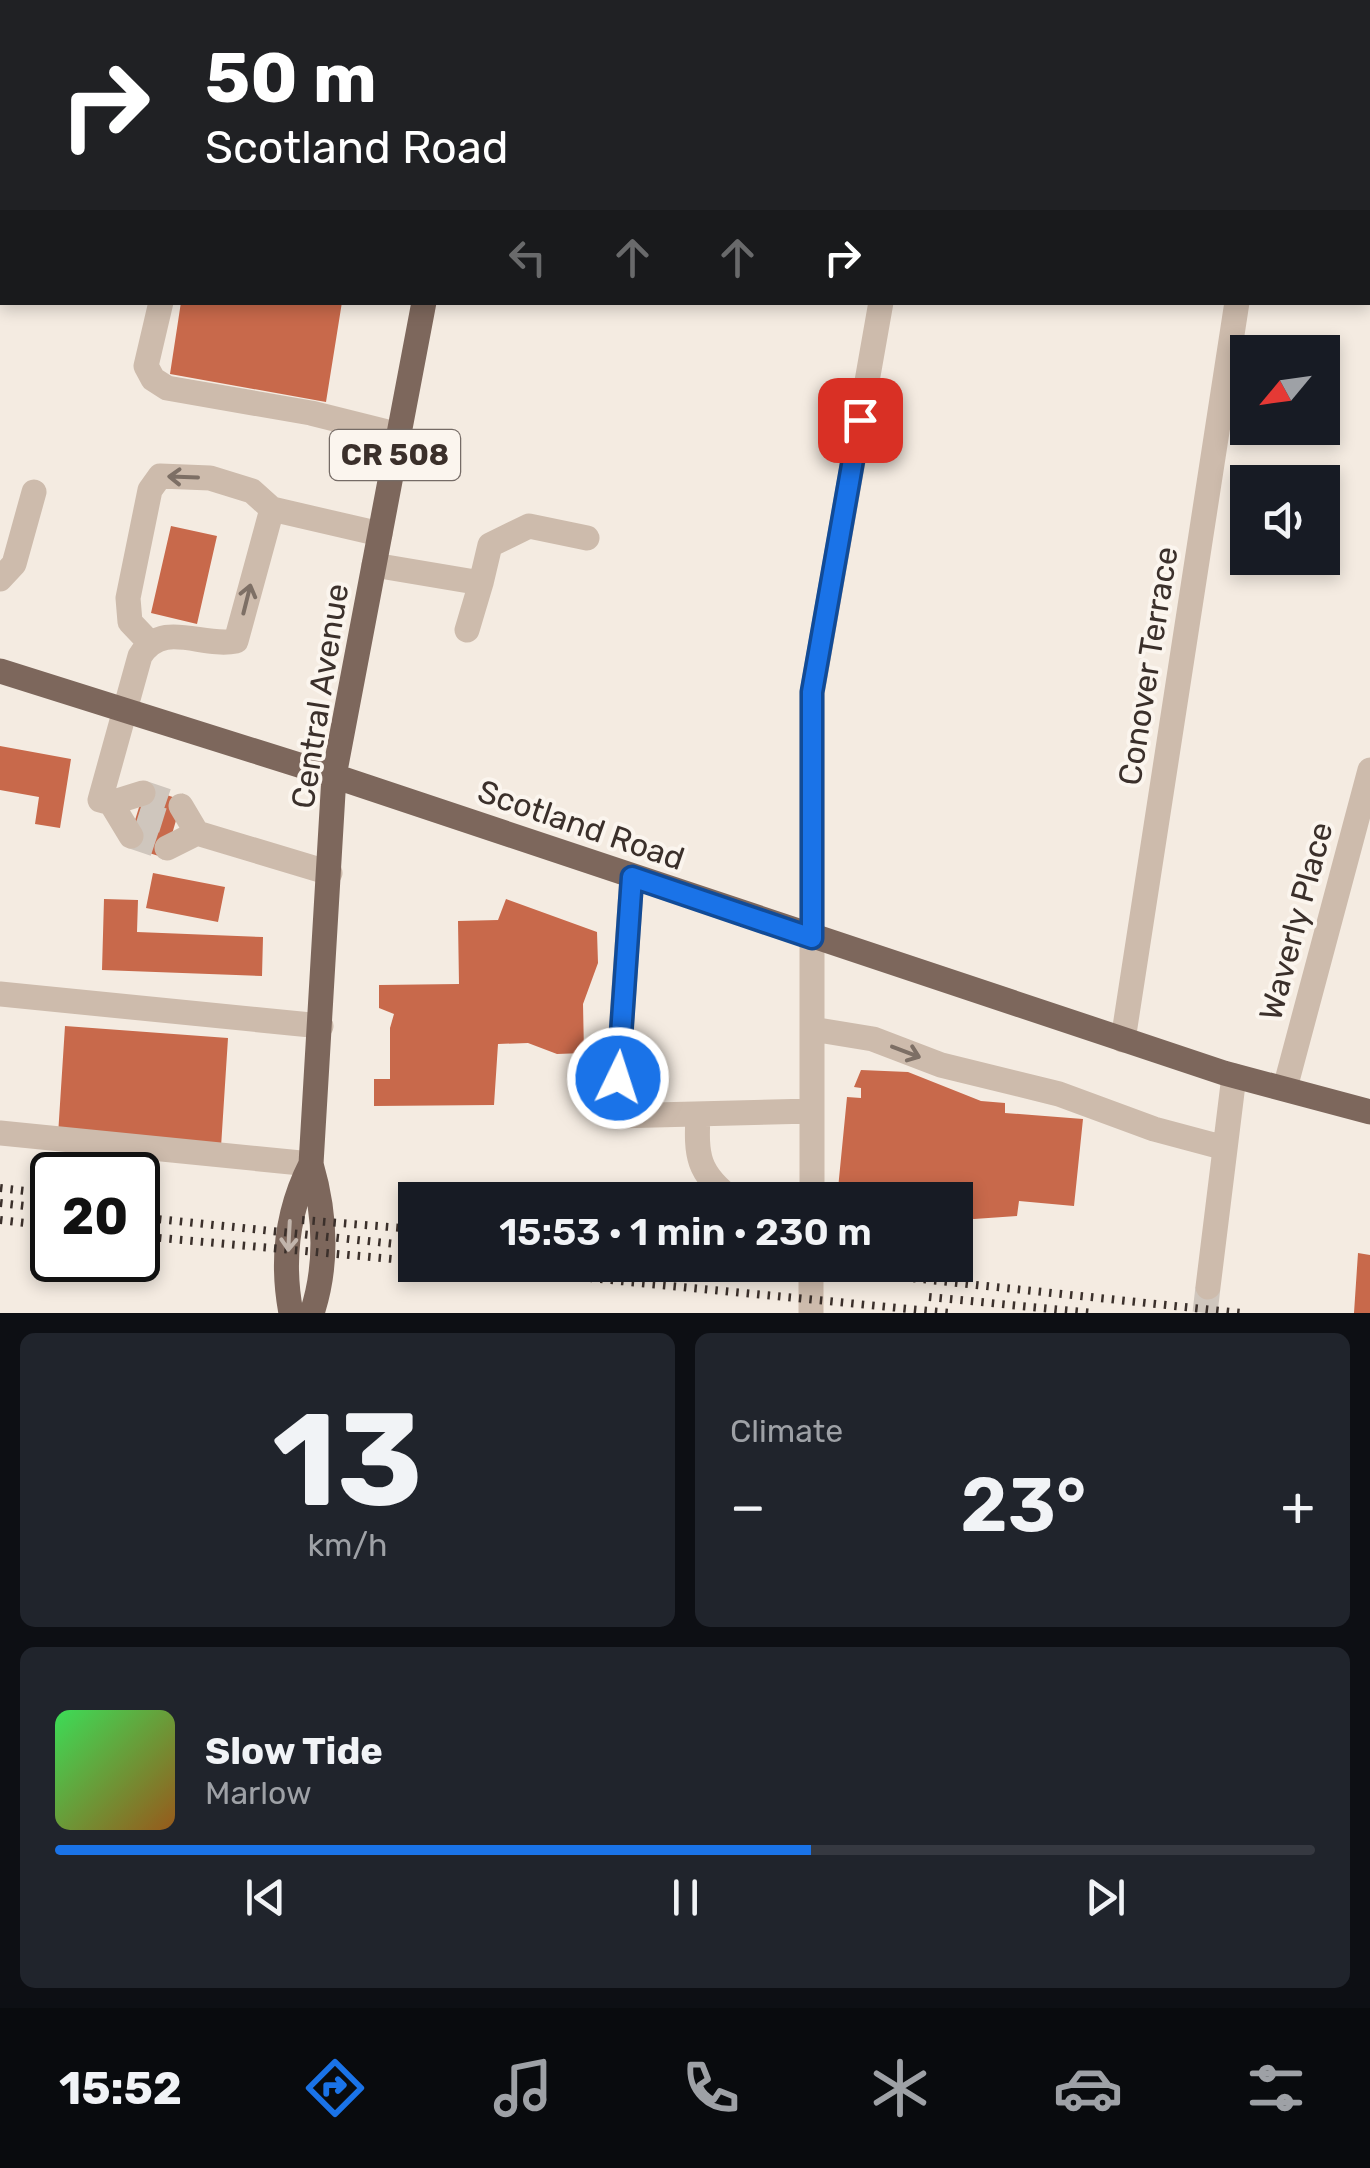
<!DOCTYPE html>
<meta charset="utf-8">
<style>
body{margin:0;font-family:Rubik,sans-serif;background:#20242c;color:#f1f3f6;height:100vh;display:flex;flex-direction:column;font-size:38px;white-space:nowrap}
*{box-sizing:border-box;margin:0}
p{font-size:32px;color:#9ea1a6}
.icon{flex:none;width:55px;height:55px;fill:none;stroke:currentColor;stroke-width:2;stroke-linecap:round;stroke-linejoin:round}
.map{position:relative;height:1313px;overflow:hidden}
.details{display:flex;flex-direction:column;gap:20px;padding:20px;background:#0d0f14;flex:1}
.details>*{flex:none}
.top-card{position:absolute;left:0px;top:0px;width:1370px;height:305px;box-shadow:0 5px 15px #0003;background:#202124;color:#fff;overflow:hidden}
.needle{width:65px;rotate:241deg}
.fabs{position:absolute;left:1230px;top:335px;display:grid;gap:20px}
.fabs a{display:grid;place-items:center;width:110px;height:110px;border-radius:0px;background:#171b24;box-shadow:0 5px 15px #0003;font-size:50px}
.speed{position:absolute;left:30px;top:1152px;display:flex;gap:20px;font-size:50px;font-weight:700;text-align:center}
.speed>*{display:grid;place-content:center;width:130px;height:130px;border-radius:50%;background:#171b24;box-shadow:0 5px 15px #0003;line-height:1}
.speed .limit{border:5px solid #111;border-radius:15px;background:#fff;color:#111}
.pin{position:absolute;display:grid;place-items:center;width:85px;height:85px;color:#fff;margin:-42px;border-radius:20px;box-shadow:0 5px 15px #0006}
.me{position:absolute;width:110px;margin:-55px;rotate:4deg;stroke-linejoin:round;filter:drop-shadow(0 0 8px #0008)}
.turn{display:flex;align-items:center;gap:35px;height:210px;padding:0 40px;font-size:45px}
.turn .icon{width:130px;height:130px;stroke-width:2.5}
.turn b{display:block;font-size:70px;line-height:85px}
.lanes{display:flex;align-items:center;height:95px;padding:0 40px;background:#0003;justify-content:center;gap:50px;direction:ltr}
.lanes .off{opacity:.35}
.big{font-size:75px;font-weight:600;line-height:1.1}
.details .widget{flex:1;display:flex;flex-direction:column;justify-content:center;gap:15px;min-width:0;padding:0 35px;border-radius:15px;background:#20242c}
.details .dial{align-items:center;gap:0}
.dial b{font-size:130px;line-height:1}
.song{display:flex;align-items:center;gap:30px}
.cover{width:120px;height:120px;border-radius:15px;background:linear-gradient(135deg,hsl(130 70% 55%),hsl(30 70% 35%))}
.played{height:10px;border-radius:5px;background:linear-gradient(90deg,#1a73e8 60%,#363941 60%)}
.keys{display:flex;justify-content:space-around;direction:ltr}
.heat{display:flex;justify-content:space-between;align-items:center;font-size:55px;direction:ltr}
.details .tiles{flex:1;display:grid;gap:20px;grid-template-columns:1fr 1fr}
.widget:last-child{grid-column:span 2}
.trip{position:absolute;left:398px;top:1182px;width:575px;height:100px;border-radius:0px;background:#171b24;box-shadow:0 5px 15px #0003;font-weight:600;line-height:100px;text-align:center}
.tab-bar{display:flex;height:160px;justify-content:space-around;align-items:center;background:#090b0e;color:#9ea1a6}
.tab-bar .icon{width:70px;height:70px}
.tab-bar .selected{color:#1a73e8}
.tab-bar b{font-size:45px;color:#f1f3f6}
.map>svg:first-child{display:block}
.building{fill:#c8694b}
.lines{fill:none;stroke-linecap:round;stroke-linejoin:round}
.minor-tunnel{stroke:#cfc6bd;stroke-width:25;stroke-dasharray:25 12;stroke-linecap:butt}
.minor{stroke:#cdbbac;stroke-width:25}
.major{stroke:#7d675c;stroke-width:25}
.rail{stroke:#3b302b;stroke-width:8;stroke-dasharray:2.5 8;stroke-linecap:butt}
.oneway{stroke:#7d6f65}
.oneway2{stroke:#c2b5ac}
.route-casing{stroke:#114b97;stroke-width:25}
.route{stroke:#1a73e8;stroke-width:18}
.labels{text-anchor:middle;stroke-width:8;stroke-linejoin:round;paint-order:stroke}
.shield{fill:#fbf5ee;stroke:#756b66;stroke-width:2.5}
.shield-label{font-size:30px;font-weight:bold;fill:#3b302b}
.street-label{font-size:32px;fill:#3b302b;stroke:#fbf5ee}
</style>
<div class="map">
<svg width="1370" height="1313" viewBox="0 0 1370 1313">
<rect width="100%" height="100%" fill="#f4ebe1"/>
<path class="building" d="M181 302H342L326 402 170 374Z
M171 526 217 536 197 624 151 613Z
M0 746 71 759 60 828 35 824 39 797 0 790Z
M145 788 182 800 165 858 127 846Z
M153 873 225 887 218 922 146 908Z
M104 899 138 900 137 932 263 937 262 976 102 970Z
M506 899 597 932 598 963 583 1004 584 1053 557 1054 528 1043 498 1044 494 1105 374 1106V1079H390V1028L394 1014 379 1008V985L459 984 458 921 498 920Z
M65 1026 228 1038 221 1147 58 1135Z
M861 1070 908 1072 981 1101 1005 1103V1113L1083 1119 1074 1206 1019 1201 1017 1216 974 1219 955 1217V1200L837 1199 847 1097 861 1098V1088L854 1087Z
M1358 1253 1370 1255V1313H1354Z"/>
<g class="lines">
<path class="minor-tunnel" d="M143 793 181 806
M139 813 174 824
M131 836 167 848
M1205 1313 1208 1287"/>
<path class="minor" d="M1074 0 1089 2
M97 2V0
M934 2 935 0
M1341 2V0
M1368 44 1370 45
M0 106 2 107
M161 302 146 366 153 379 167 388 311 413 399 435
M374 565 481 583 467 630
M0 579 14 564 34 492
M481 583 490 545 529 526 587 538
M149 642 130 622 128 598 150 490 160 476 210 478 252 491 272 509 380 534
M111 803 143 793
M181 806 197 833
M131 836 111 803 100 800 140 656C163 619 201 648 236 641L272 509
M167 848 197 833 330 873
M632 877 615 1116 812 1111
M0 994 321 1026
M812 1029 873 1039 941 1065 1059 1094 1154 1129 1225 1148
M1123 1040 1237 302
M1285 1088 1370 770
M698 1114C696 1156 697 1173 733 1200
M0 1133 311 1164
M812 1200V693L881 302
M1208 1287 1234 1076
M811 1313V1265"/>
<path class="major" d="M482 2V0
M0 671 334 776 1224 1073 1370 1112
M291 1313C281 1260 287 1211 311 1164
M312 1313C328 1264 325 1212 311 1164L334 776 424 302"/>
<path class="rail" d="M0 1188 52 1194
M0 1203 52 1209
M138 1217 415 1246
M0 1220 52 1226
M302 1220 415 1229
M138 1236 415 1261
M454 1265 951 1313
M788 1265 1241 1313
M929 1297 1093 1313"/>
</g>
<defs><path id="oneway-shaft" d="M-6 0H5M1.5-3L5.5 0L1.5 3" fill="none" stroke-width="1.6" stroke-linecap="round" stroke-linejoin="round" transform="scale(2.5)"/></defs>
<g class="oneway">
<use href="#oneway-shaft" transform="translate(183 477) rotate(-178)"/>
<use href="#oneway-shaft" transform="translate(247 599) rotate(-76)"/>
<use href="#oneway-shaft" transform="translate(906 1052) rotate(21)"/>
</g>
<use class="oneway2" href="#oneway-shaft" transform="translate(289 1236) rotate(93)"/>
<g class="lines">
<g class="route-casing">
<path id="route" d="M618 1078 632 877 812 938V692L860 420"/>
</g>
<use href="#route" class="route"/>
</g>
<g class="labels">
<rect class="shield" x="330" y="430" width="130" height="50" rx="8"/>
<g class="shield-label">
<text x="395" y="465">CR 508</text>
</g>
<g class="street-label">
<text transform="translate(1148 666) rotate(-81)" y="11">Conover Terrace</text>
<text transform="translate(320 696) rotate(-81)" y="11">Central Avenue</text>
<text transform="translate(581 825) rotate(19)" y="11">Scotland Road</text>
<text transform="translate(1296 921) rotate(-75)" y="11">Waverly Place</text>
</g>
</g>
</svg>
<div class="fabs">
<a><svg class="needle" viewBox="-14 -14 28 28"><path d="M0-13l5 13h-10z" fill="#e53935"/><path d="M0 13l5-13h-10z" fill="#9ea1a6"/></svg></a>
<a><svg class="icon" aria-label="sound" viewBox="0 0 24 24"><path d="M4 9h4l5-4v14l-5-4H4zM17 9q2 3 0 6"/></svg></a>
</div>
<div class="speed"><div class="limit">20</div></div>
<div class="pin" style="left:860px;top:420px;background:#d93025"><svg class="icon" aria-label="arrive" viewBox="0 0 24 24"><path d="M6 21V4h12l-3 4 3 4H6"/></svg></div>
<svg class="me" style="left:618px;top:1078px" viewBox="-20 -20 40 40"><circle r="17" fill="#1a73e8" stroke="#fff" stroke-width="3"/><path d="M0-11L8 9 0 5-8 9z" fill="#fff"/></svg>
<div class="trip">15:53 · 1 min · 230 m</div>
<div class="top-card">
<div class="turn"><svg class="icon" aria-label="right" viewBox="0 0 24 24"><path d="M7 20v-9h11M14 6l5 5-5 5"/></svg><div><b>50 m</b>Scotland Road</div></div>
<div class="lanes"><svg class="icon off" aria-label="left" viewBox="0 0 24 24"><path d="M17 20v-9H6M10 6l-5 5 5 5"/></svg><svg class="icon off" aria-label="ahead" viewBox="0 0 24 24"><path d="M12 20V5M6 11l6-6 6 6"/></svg><svg class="icon off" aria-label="ahead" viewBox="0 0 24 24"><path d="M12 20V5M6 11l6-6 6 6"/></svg><svg class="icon" aria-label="right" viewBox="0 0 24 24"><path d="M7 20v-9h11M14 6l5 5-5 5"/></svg></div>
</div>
</div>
<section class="details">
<div class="tiles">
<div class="widget dial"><b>13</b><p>km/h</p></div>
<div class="widget"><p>Climate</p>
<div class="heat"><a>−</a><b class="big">23°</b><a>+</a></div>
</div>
<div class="widget">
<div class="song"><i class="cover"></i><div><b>Slow Tide</b><p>Marlow</p></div></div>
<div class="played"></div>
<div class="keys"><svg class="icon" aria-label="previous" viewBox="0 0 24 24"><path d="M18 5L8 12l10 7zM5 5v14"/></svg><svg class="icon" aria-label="pause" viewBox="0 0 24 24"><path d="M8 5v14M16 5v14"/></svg><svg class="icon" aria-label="next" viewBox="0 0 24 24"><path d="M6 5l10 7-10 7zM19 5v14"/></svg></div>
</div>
</div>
</section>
<nav class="tab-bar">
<b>15:52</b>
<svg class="icon selected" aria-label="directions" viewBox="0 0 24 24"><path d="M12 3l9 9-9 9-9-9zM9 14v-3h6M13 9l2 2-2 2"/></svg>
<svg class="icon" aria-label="music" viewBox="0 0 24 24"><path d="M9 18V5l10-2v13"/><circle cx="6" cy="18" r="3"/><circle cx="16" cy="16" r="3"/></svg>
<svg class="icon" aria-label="phone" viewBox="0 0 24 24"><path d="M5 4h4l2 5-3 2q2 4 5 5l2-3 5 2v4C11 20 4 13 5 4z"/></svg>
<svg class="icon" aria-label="climate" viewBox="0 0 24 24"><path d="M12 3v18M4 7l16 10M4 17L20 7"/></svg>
<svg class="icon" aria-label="car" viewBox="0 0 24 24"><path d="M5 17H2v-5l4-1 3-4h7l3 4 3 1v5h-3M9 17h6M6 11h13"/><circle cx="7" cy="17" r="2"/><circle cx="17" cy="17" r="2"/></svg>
<svg class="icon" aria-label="filters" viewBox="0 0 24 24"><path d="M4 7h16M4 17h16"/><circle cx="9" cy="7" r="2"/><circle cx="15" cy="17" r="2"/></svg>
</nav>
